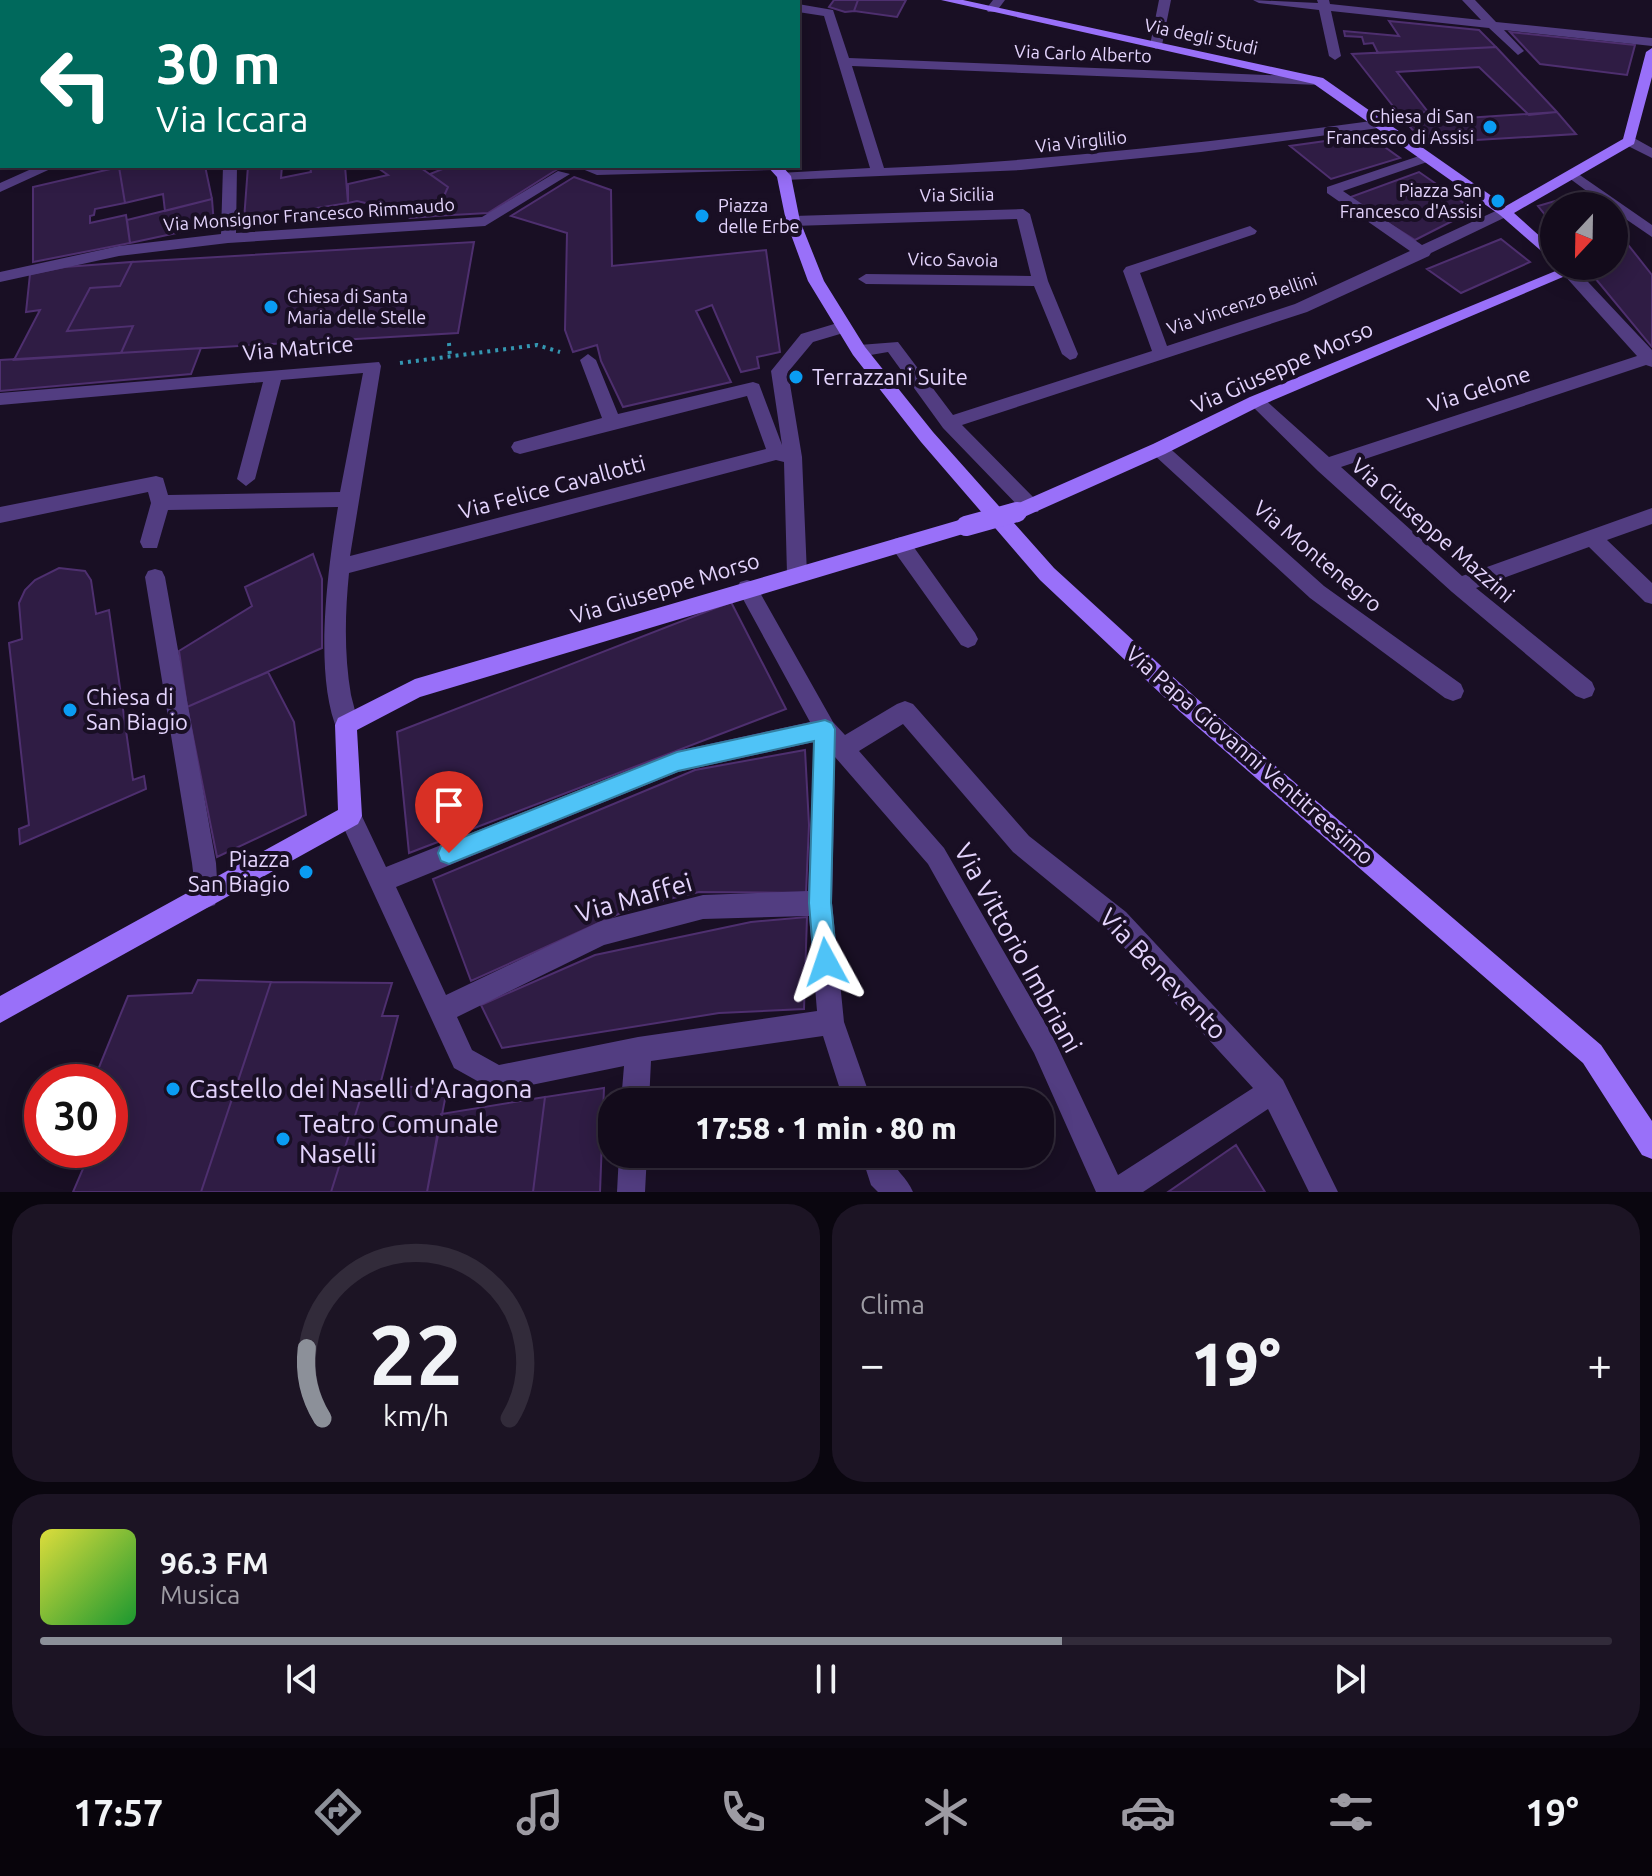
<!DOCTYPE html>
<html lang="it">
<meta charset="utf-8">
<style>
body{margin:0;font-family:Ubuntu,sans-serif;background:#1c1424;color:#f1f3f6;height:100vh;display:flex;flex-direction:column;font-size:30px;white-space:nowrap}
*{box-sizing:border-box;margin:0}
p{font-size:26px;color:#9d9ba3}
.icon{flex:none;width:44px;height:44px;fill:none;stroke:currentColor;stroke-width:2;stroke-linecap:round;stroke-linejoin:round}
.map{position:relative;height:1192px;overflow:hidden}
.panel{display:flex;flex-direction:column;gap:12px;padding:12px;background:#0a060f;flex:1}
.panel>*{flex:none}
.hud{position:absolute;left:0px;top:0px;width:800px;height:168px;box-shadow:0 4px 20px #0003,0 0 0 2px #322b3a;background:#00695c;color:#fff;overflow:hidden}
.needle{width:52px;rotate:202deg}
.buttons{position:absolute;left:1540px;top:192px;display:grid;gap:16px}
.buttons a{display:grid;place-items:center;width:88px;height:88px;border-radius:50%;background:#130b1b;box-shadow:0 4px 20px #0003,0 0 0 2px #322b3a;font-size:40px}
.speed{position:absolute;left:24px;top:1064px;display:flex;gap:16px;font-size:40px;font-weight:700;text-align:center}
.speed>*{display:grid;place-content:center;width:104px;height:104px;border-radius:50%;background:#130b1b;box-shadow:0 4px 20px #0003,0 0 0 2px #322b3a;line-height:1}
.speed .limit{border:12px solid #d22;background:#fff;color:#111}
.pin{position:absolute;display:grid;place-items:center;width:68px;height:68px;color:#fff;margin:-82px -34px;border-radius:50% 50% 50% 0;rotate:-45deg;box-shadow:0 0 8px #0007}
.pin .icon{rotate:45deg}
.me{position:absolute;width:88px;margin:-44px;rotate:355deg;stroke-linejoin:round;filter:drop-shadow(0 0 6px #0008)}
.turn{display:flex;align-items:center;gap:28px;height:168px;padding:0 24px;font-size:36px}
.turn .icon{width:104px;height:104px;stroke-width:2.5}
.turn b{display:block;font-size:56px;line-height:68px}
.big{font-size:60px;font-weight:800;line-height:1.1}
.panel .card{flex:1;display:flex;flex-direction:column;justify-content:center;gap:12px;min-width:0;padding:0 28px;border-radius:32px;background:#1c1424}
.panel .dial{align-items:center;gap:0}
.dial svg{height:208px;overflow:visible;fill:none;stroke:#322b3a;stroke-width:7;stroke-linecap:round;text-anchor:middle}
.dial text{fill:#f1f3f6;stroke:none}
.song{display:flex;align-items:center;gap:24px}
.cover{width:96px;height:96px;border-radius:12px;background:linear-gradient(135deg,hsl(60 70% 55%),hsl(130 70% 35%))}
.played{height:8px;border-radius:4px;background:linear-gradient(90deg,#8c9099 65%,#322b3a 65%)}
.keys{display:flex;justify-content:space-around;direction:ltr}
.heat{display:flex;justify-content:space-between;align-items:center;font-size:44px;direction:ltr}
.panel .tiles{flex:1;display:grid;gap:12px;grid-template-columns:1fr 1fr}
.card:last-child{grid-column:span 2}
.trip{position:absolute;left:598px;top:1088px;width:456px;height:80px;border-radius:32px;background:#130b1b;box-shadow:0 4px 20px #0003,0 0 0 2px #322b3a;font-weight:800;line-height:80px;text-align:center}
.tabs{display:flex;height:128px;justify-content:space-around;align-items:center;background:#08040b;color:#9d9ba3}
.tabs .icon{width:56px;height:56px}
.tabs .selected{color:#8c9099}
.tabs b{font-size:36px;color:#f1f3f6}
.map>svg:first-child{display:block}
.building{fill:#2f1c44;stroke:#4e2f6f;stroke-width:2}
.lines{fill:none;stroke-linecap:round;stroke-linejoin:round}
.path{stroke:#3496b1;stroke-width:4;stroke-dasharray:3 5;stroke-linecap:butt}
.street{fill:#523d81;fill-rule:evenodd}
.secondary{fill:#9970f9;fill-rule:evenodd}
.secondary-bridge{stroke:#9970f9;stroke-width:20}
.route{fill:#4fc3f7;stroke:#337fa1;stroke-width:2}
.poi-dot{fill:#0a9cf3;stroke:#190f24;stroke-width:3}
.labels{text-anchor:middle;stroke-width:8;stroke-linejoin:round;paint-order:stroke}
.far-street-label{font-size:18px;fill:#e4d4fd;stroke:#190f24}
.far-poi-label{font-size:18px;fill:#e4d4fd;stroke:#190f24;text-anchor:end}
.street-label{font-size:22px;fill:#e4d4fd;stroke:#190f24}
.poi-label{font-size:22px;fill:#e4d4fd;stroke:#190f24;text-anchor:start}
.near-street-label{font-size:26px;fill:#e4d4fd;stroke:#190f24}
.near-poi-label{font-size:26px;fill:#e4d4fd;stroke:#190f24;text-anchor:start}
</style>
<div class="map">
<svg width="1652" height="1192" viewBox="0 0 1652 1192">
<rect width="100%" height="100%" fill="#190f24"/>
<path class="building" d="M0 0H64L2 2 0 25Z
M484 0H613V2H455Z
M834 0H858L854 11 845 12 829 7Z
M858 0H906L897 17 854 11Z
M1389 21 1479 30 1496 47 1378 53 1373 43 1364 44 1362 37 1345 36 1344 31 1399 36Z
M1510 32 1635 45 1627 75 1540 64Z
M1496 47 1557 112 1529 115 1479 67 1397 72 1428 112 1400 115 1352 54Z
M1428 112 1435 120 1557 112 1576 134 1443 142 1416 134 1400 115Z
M1368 135 1400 158 1331 179 1290 146Z
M205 166 212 199 165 211 163 194 125 203 119 167Z
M248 166H282L281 178 311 172 310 166H345L348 203 244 220Z
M375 166H418L448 187 435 216 410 218 391 209 357 201 348 203V184L388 175Z
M450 166H545L556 170 488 213 435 216 448 187 430 174Z
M119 167 125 203 95 209 94 215 90 216V223L126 215 130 243 33 262V187Z
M1419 172 1474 210 1415 240 1348 198Z
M574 177 611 190 612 266 766 250 780 352 757 357 759 368 741 372 712 305 696 311 731 382 623 407 601 361 597 345 573 352 565 330 567 233 511 216Z
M1586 192 1597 206H1554V226L1538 206Z
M212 199 214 225 130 243 127 220Z
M1614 227 1652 275V347L1585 266H1614Z
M1501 239 1530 262 1461 293 1427 269Z
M474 242 458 333 121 353 133 326 67 331 90 288 120 286 132 262Z
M132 262 120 286 90 288 67 331 133 326 121 353 14 360 40 310 26 312 30 274 65 267Z
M201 348 191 374 0 391V360Z
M313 554 322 579V648L187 707 179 651 252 606 245 587Z
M59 568 85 571 91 580 96 614 109 610 133 780 144 776 146 789 20 844 19 829 29 825 9 643 22 639 19 603 25 590 35 580Z
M731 602 786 709 409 853 397 732Z
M268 672 294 722 306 815 217 857 187 707Z
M805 750 809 825 806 893 699 892 634 907 471 981 433 879 695 770Z
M807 917 804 1009 719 1013 502 1048 481 1005 595 955 751 922Z
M198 980 271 982 201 1192H73L91 1150H110L113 1095H110V1082H93L128 996 192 993Z
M271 982 392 983 382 1016H398L380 1085 366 1081 331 1192H201Z
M366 1081 380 1085 447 1089 427 1192H331Z
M604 1088 600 1192H533L545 1097Z
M545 1097 533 1192H427L441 1114Z
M1236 1145 1265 1192H1168Z"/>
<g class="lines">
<path class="path" d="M741 212 762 211
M449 343 450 358
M400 363 537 345 560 352"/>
<path class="street" d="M65 0H77V2H65Z
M247 0H259V2H247Z
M993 0H1005L996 12H988L986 9Z
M1159 0H1171L1162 45 1156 49 1150 45Z
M1253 0 1318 3 1317 0H1329L1330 4 1481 20 1462 0H1475L1496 22 1652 38V46L1504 30 1524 51 1518 55 1489 28 1331 11 1341 56 1335 60 1329 56 1319 10 1259 3Z
M798 4 833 10 849 58 1318 77 1324 81 1318 85 852 66 884 168C1050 161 1214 142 1379 120L1386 124 1379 128 1201 152 1021 170 784 180 777 176 779 173 870 168 824 16 798 12Z
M0 24H2V32H0Z
M0 116H2L0 128Z
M1624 138H1634L1652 148V158L1624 144Z
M1425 154 1430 155V161L1343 191 1422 245 1500 209H1510V215L1431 253 1429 256 1307 312 962 425 1038 502 1040 507 1038 512H1024L943 428 888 352 859 357 851 351 859 345 898 342 953 415 1152 351 1123 271 1126 267 1250 226 1257 231 1255 234 1140 273 1167 346 1295 304 1410 251 1327 193V187Z
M38 166H57L0 192V183Z
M223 166H237L236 233 482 217 558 171 570 174 485 226 228 243 119 256 0 282V272L119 246 221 234Z
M575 166 598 167 781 166 774 170 597 175Z
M1574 171 1652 225V237L1614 211V206H1607L1569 178 1567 175Z
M1023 209 1030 214 1048 281 1078 354 1076 358 1070 360 1062 354 1034 286 866 284 858 279 866 274 1031 276 1017 219 793 226 786 221 793 216Z
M1569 266 1574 267 1652 350V367L1646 365 1341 467 1462 576 1652 508V524L1607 540 1652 583V604L1645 602 1589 547 1476 588 1592 682 1595 689 1592 696 1584 699 1576 696 1452 592 1318 471 1247 401 1250 397H1262L1329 457 1637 356 1564 275V267Z
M844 321 850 323V331L813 342 788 372 802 457 807 574 804 580H790L787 574 784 462 776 460 349 573C345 613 344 655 351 695 354 707 359 721 354 732L346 735 338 732C313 675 328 568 338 507L168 510 157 548H143L140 542 151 503 148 492 0 523V507L156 476 163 478 168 495 340 492 363 373 281 380 255 479 246 486 237 479 263 382 0 405V393L379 362 381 366 350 556 766 449 747 396 520 454 514 452 511 447 514 442 602 418 580 360 588 354 596 360 618 414 753 382 759 384 782 445 771 371 801 334Z
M1159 442 1165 444 1324 586 1461 684 1464 691 1461 698 1453 701 1445 698 1310 598 1153 454 1150 449Z
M901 537 908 539 975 633 978 639 975 645 968 648 961 645 894 551 891 545 894 539Z
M155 569 162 571 165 577 216 863 218 896 215 905 206 908 197 905 192 863 145 577 148 571Z
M747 580 754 582 833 722 845 735 897 704 905 701 913 704 1029 836 1126 912 1283 1080 1338 1192H1309L1268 1109 1143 1192H1096L1034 1053 928 864 835 757 832 903 844 1022 872 1102H844L823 1036 651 1061 649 1102H621L624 1066 497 1092 454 1068 342 824 338 816 342 808 350 805 358 808 386 867 677 751 810 722 737 588 740 582ZM903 724 1013 852 1108 930 1253 1088 1118 1175 1052 1035 944 848 859 751ZM814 742 808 891 703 895 601 921 446 995 396 887 678 772ZM809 916 817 1011 638 1037 499 1065 472 1050 457 1017 604 945 703 919Z
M619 1154H647L645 1192H617Z
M861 1154H889C894 1170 907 1177 913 1192H878L871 1185Z"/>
<path class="secondary" d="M753 0H765V2H753Z
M941 0H963L1323 78 1506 206 1623 139 1646 52 1652 48V77L1634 144 1514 213 1554 249V262L1500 215 1314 84Z
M767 166H782L791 176 800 221 824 281 865 347 933 432 1054 568 1194 696 1601 1045 1652 1121V1159L1642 1155 1583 1063 1178 710 1040 580 921 442 853 355 808 281 786 221 777 177Z
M1555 266H1573L1577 271 1262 405 1165 454 1024 517H1010L1008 512 1010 507 1153 444 1250 397 1558 270Z
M966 518 973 521 976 526 973 531 420 697 357 730 362 816 358 824 0 1023V996L338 810 335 725 338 718 415 679Z"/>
<path class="secondary-bridge" d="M966 526 1017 512"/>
</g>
<path class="route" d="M825 720 832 723 835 729 831 903 837 962 834 970 826 974 818 970 814 962 809 903 814 741 678 771 449 864 441 861 438 853 441 846 677 752Z"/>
<g class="poi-dot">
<circle cx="1490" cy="127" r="8"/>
<circle cx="1498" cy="201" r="8"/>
<circle cx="702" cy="216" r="8"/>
<circle cx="271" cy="307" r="8"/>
<circle cx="796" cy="377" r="8"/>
<circle cx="70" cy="710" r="8"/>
<circle cx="306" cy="872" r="8"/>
<circle cx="173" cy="1089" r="8"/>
<circle cx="283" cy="1139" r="8"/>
</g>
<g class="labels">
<g class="far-street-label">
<text transform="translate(1201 37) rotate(12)" y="6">Via degli Studi</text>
<text transform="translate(1083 54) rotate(2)" y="6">Via Carlo Alberto</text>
<text transform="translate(1081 142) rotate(-6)" y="6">Via Virglilio</text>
<text transform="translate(957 195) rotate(-1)" y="6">Via Sicilia</text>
<text transform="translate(309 215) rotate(-4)" y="6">Via Monsignor Francesco Rimmaudo</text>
<text transform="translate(953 260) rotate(1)" y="6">Vico Savoia</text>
<text transform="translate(1242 304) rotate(-19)" y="6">Via Vincenzo Bellini</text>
</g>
<g class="far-poi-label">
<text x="1474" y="123">Chiesa di San<tspan x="1474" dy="21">Francesco di Assisi</tspan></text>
<text x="1482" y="197">Piazza San<tspan x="1482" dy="21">Francesco d'Assisi</tspan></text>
<text x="718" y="212" text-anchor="start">Piazza<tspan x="718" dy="21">delle Erbe</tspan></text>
<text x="287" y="303" text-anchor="start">Chiesa di Santa<tspan x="287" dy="21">Maria delle Stelle</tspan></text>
</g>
<g class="street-label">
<text transform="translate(298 348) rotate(-5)" y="8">Via Matrice</text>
<text transform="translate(1282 367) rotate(-24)" y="8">Via Giuseppe Morso</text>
<text transform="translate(1479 389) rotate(-18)" y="8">Via Gelone</text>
<text transform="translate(552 487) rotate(-15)" y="8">Via Felice Cavallotti</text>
<text transform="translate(1433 530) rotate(41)" y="8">Via Giuseppe Mazzini</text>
<text transform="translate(1318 556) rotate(40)" y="8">Via Montenegro</text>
<text transform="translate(665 588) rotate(-17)" y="8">Via Giuseppe Morso</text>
<text transform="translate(1250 755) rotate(41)" y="8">Via Papa Giovanni Ventitreesimo</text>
</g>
<g class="poi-label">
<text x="812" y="385">Terrazzani Suite</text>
<text x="86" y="705">Chiesa di<tspan x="86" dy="25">San Biagio</tspan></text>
<text x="290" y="867" text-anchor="end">Piazza<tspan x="290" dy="25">San Biagio</tspan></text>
</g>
<g class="near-street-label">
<text transform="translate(634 898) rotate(-16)" y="9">Via Maffei</text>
<text transform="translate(1018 948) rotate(61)" y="9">Via Vittorio Imbriani</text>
<text transform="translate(1163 974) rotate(46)" y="9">Via Benevento</text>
</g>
<g class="near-poi-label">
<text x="189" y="1098">Castello dei Naselli d'Aragona</text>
<text x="299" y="1133">Teatro Comunale<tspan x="299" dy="30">Naselli</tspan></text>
</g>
</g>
</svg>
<div class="buttons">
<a><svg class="needle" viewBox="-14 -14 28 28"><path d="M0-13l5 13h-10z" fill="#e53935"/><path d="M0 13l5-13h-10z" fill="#9d9ba3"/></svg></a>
</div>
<div class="speed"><div class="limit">30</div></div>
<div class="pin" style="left:449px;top:853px;background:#d93025"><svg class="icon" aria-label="arrive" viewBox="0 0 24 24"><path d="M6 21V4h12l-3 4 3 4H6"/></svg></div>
<svg class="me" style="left:826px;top:962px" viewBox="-20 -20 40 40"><path d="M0-17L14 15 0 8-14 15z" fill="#4fc3f7" stroke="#fff" stroke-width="4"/></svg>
<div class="trip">17:58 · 1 min · 80 m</div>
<div class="hud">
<div class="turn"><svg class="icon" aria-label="left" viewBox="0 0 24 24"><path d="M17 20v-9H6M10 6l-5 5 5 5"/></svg><div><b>30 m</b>Via Iccara</div></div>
</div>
</div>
<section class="panel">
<div class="tiles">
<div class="card dial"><svg viewBox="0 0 100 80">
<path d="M14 69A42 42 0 1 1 86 69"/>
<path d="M14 69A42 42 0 0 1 8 42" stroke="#8c9099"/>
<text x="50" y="56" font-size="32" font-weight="700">22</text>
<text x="50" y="72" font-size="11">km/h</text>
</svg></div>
<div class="card"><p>Clima</p>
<div class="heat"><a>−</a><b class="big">19°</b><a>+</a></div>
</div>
<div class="card">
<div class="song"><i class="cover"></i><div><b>96.3 FM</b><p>Musica</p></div></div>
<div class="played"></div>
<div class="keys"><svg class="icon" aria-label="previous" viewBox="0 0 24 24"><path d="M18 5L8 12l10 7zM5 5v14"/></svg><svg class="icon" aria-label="pause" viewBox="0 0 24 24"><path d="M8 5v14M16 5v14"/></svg><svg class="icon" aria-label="next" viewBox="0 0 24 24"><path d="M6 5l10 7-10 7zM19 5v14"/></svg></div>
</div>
</div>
</section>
<nav class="tabs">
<b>17:57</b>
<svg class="icon selected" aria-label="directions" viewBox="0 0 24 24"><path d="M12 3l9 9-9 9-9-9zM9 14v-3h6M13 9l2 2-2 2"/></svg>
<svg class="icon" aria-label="music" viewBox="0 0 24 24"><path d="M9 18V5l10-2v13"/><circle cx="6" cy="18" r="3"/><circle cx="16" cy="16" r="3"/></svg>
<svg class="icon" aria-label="phone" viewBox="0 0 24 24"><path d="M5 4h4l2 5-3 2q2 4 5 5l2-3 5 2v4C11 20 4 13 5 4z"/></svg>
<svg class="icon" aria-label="climate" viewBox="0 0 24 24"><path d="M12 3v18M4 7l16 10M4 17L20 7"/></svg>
<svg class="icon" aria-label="car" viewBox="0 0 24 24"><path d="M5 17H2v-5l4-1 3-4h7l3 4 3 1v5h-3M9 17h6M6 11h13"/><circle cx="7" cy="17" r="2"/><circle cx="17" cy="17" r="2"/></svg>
<svg class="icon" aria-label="filters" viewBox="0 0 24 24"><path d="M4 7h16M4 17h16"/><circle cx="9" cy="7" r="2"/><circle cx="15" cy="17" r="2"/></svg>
<b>19°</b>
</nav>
